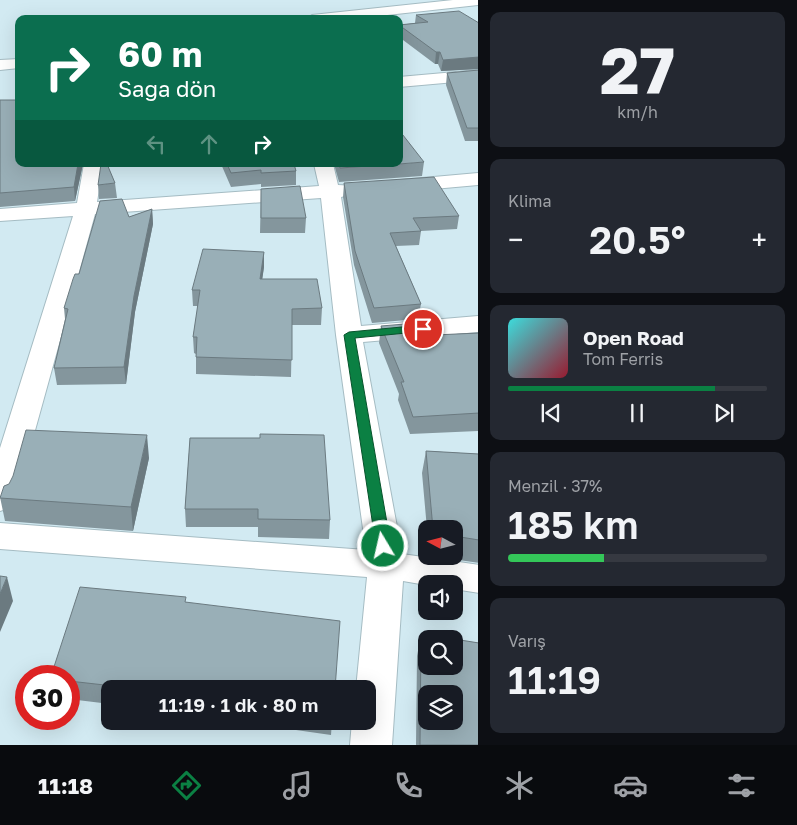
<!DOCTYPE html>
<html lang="tr">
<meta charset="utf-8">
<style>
body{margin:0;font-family:"Golos Text",sans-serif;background:#242831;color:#f1f3f6;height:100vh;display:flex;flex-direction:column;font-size:19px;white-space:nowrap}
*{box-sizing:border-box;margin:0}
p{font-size:16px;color:#9ea1a6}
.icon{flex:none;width:28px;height:28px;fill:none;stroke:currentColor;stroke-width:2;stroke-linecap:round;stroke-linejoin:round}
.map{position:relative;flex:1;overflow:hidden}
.sheet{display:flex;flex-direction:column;gap:12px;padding:12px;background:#0d0f14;width:319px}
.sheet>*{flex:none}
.banner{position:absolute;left:15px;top:15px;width:388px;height:152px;border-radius:10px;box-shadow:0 5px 20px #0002;background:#0b6e4f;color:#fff;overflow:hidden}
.needle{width:32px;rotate:277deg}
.controls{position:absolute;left:418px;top:520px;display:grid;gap:10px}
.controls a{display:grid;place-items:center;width:45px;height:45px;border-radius:10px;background:#171b24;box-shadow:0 5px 20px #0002;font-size:25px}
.speed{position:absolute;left:15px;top:665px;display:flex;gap:10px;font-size:25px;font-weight:700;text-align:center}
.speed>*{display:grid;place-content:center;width:65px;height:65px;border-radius:50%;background:#171b24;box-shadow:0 5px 20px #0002;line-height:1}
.speed .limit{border:8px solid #d22;background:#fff;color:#111}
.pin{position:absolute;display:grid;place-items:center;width:42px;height:42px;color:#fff;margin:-21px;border:2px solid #fff;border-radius:50%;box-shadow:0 1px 5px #0007}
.me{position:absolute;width:55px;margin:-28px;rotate:351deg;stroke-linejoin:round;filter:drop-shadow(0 0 4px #0008)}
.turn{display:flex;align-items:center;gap:18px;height:105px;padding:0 20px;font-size:22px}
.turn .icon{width:65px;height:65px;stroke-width:2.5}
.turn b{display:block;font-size:35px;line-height:42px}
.lanes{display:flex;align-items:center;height:48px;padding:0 20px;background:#0003;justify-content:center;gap:25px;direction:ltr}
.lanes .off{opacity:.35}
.big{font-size:38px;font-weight:600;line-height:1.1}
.sheet .card{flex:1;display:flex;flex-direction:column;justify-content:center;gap:8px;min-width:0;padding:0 18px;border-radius:10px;background:#242831}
.sheet .dial{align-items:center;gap:0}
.dial b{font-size:65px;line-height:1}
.song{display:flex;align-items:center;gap:15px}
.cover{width:60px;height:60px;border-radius:8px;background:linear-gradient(135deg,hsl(180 70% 55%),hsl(350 70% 35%))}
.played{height:5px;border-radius:2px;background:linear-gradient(90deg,#0b8043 80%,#363941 80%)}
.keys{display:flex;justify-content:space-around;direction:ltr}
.heat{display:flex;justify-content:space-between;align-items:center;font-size:28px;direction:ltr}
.charge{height:8px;border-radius:4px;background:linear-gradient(90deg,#34c759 37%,#363941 0)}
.trip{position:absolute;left:101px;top:680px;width:275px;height:50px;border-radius:10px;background:#171b24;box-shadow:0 5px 20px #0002;font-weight:600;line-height:50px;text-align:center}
.tab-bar{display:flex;height:80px;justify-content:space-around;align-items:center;background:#090b0e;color:#9ea1a6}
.tab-bar .icon{width:35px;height:35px}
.tab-bar .current{color:#0b8043}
.tab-bar b{font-size:22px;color:#f1f3f6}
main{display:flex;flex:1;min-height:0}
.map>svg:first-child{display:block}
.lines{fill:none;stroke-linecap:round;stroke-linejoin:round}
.minor-casing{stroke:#a5bcc3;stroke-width:2}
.highway-casing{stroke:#a5bcc3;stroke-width:2}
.minor{fill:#fff;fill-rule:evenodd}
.highway{fill:#fff;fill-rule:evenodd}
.wall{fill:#84969d}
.shaded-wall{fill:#6b7a80}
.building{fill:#99afb7;stroke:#6b7a80;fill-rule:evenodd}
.route{fill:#0b8043;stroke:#07532c}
</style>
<main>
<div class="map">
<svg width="479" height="745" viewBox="0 0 479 745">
<rect width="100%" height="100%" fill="#d2eaf2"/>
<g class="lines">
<g class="minor-casing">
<path id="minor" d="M479 70V80L399 87V77Z
M84 164H103L97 202 319 186 314 164H333L338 185 355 186 358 190 355 194 341 197 361 326 479 316V332L363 342 402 554 479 565V593L454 589V584L426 585 403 581 392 745H350L352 721H368V689H356L367 577 0 549V523L366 550 336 335 321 198 95 214 16 499 12 507 0 511V448L73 216 0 221V209L77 203Z
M479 173V185L400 192 393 190 390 186 393 182 400 180Z"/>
</g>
<g class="highway-casing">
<path id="highway" d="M453 0H479V5L351 19H306L312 15Z
M19 59V68L0 70V60Z"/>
</g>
<use href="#minor" class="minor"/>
<use href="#highway" class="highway"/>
</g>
<path class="wall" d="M416 15 479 23V69L441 71 438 64H435L399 37V25L415 23Z
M479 70V141H465L446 85 447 73Z
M0 100 19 164H83L75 201 0 207Z
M424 162 422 176 339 182 334 164H399Z
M221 164H294L296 171V185L261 187V184L231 187Z
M115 183 117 198 99 199 98 185Z
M344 183 459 216 457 229 421 231 419 245 396 246 421 304 418 319 372 323 354 265 343 197Z
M261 189 306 218 305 233H260Z
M152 209 153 224 135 312 126 384 57 385 54 368 65 319 64 308 79 274 129 217Z
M264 252V267L262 279 322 308 321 325H292L291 377 196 374V354L194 353 193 337 198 306H193L192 290Z
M381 326 434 335 479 333V431L410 434 398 400 399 394 379 343Z
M190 438 330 520 329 539 258 537V527H186L185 509Z
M426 451 479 454V563L431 556H454V529H427L422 473Z
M149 458 133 531 5 521 0 497Z
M186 602 335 689H110V704L69 699V676Z
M421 635 479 745H416L417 656Z
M234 721H332L331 735Z"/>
<path class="shaded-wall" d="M436 52H440L438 64H435Z
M479 57V69L441 71 443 60Z
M78 164H83L75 201 74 187Z
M152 209 153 224 135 312 126 384 124 367 134 296Z
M264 252V267L260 295V279Z
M147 435 149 458 133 531 131 507Z
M7 577 13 601 0 632V594Z"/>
<path class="building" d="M459 11 479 23V57L443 60 440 52H436L399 25 428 22 416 15Z
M479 70V128H467L447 73Z
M0 100H19V164H78L74 187 0 193Z
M399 130 424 162 399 164Z
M101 164H107L115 183 98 185Z
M227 164H294L296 171 261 173V170L231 173Z
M339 164H397L340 168Z
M434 177 459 216 413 218 421 231 390 233 421 304 374 308 355 251 344 183Z
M300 186 306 218H261V189Z
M122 199 129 217 152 209 134 296 124 367 54 368 68 309 64 308 73 279 75 274H79L100 201Z
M203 249 264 252 260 279H317L322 308 292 309V360L196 357 197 337H193L200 290H192Z
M429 322 434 335 479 333V413L413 417 401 382H404L381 326Z
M26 430 147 435 131 507 0 498 4 486 9 484 13 476Z
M260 434 324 435 330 520 258 519V509H185L190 438H260Z
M426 451 479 454V540L454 536V529H433Z
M0 576 7 577 0 594Z
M80 587 186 597 185 602 340 621 335 689H140L69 681V676H51Z
M421 635 449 639H426V666H454V639L479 643V745H420ZM426 694H454V721H426Z"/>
<path class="route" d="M423 325 428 329 427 331 355 338 391 546 388 550 383 551 378 550 376 546 344 335 349 332Z"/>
</svg>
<div class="controls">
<a><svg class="needle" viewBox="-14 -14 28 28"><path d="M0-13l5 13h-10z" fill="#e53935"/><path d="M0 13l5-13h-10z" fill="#9ea1a6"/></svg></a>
<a><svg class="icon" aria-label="sound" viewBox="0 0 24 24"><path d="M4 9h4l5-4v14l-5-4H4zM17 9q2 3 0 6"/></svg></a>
<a><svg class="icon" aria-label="search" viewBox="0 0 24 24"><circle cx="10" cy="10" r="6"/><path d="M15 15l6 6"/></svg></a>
<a><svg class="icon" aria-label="layers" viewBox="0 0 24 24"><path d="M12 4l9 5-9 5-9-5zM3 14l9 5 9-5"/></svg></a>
</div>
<div class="speed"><div class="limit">30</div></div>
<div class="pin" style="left:423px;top:329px;background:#d93025"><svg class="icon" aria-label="arrive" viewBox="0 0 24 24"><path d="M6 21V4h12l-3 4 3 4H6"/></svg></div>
<svg class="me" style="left:383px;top:546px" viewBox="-20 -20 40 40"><circle r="17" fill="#0b8043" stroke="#fff" stroke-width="3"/><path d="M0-11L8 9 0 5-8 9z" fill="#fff"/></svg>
<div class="trip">11:19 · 1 dk · 80 m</div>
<div class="banner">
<div class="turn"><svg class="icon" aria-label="right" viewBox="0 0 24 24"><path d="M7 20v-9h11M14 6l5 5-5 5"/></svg><div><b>60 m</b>Sağa dön</div></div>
<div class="lanes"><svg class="icon off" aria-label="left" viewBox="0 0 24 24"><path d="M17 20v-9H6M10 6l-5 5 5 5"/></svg><svg class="icon off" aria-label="ahead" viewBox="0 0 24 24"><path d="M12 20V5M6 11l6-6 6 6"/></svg><svg class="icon" aria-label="right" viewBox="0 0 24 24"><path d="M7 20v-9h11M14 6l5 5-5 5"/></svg></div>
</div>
</div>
<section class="sheet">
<div class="card dial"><b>27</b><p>km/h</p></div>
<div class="card"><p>Klima</p>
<div class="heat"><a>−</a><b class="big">20.5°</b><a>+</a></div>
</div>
<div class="card">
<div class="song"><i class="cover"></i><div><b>Open Road</b><p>Tom Ferris</p></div></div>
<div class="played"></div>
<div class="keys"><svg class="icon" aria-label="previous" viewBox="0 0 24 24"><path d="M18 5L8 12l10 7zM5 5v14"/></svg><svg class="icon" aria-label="pause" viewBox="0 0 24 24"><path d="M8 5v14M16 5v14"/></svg><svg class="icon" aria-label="next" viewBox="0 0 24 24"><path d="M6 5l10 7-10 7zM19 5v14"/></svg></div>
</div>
<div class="card"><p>Menzil · 37%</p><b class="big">185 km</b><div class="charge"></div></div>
<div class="card"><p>Varış</p><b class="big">11:19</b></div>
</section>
</main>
<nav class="tab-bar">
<b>11:18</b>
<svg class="icon current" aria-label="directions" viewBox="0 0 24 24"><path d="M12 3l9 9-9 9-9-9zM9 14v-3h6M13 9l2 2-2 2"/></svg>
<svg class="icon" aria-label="music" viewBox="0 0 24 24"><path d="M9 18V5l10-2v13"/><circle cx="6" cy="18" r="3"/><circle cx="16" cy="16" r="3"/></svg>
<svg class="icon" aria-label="phone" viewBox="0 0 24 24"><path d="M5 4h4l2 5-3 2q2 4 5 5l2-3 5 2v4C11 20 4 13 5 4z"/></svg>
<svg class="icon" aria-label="climate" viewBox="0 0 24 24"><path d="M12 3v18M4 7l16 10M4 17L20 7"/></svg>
<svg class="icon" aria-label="car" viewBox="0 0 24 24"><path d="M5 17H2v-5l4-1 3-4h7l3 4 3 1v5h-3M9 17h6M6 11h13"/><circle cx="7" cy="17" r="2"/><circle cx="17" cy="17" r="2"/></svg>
<svg class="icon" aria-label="filters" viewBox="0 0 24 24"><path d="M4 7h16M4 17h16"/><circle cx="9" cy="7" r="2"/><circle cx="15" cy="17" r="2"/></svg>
</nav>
